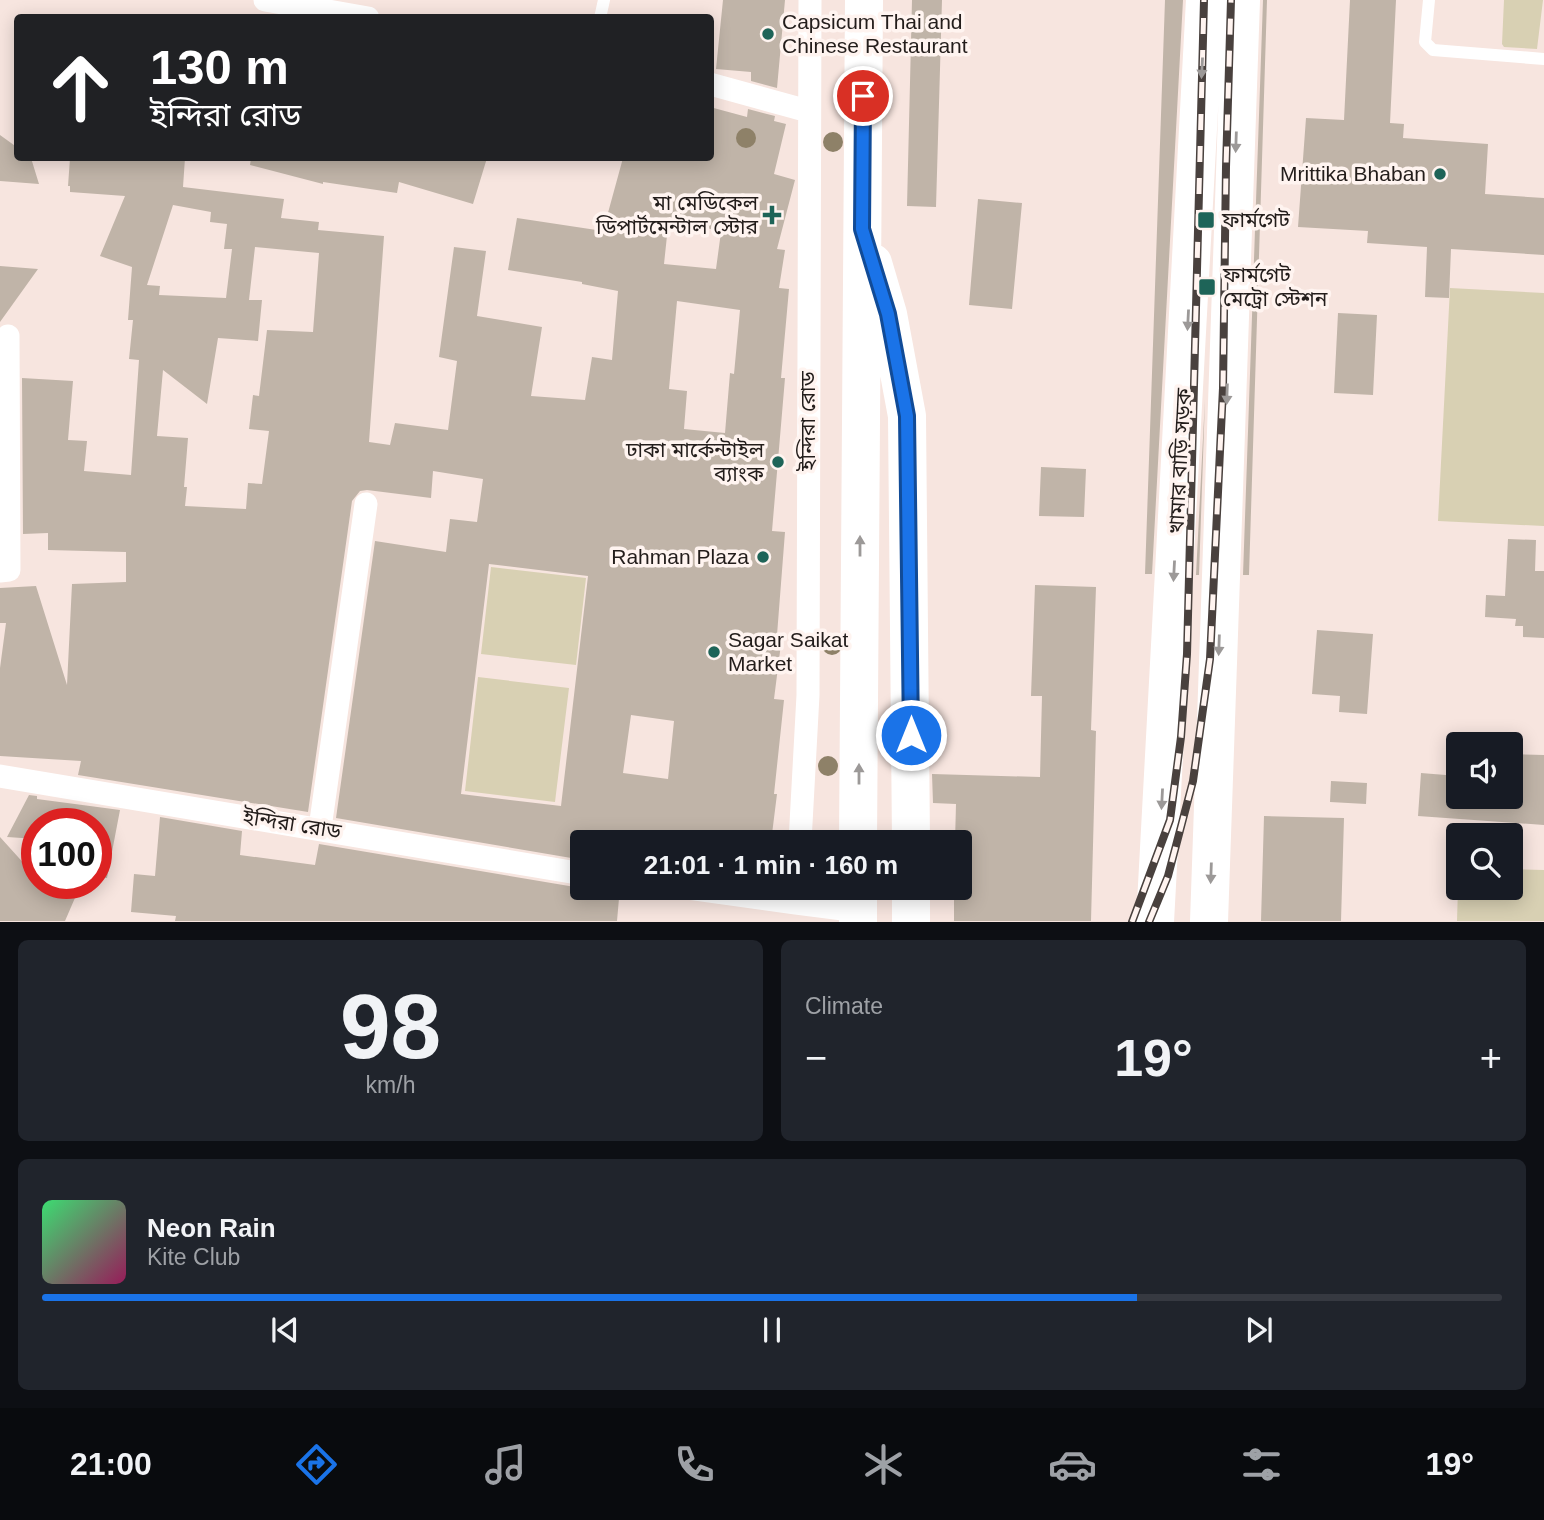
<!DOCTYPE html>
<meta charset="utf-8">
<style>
body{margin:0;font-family:Helvetica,"Noto Sans Bengali",sans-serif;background:#20242c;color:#f1f3f6;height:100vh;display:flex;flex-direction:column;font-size:26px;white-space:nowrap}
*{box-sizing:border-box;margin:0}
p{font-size:23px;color:#9ea1a6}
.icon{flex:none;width:38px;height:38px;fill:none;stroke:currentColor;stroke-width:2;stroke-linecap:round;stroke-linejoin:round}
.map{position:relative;height:922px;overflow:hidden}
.panel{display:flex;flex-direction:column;gap:18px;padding:18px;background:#0d0f14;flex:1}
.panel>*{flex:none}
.hud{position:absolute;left:14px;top:14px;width:700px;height:147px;border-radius:7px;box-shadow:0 4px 18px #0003;background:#202124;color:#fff;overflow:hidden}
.controls{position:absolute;left:1446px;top:732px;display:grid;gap:14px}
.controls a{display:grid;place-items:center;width:77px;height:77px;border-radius:7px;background:#171b24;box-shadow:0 4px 18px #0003;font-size:35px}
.speed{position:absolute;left:21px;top:808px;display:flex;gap:14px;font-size:35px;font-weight:700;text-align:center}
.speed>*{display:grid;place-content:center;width:91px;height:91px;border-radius:50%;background:#171b24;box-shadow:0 4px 18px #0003;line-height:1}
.speed .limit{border:10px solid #d22;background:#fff;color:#111}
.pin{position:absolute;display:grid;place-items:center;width:60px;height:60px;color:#fff;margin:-30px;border:4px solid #fff;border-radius:50%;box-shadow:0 2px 7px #0007}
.me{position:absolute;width:77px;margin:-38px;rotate:0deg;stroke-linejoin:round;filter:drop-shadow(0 0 5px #0008)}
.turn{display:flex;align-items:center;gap:24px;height:147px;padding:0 21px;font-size:32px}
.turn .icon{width:91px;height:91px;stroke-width:2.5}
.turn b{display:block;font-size:49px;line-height:60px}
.big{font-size:52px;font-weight:700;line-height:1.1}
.panel .widget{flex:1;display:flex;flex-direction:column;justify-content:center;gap:10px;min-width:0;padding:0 24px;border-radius:10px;background:#20242c}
.panel .dial{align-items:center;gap:0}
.dial b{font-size:91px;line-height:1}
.song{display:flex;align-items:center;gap:21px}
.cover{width:84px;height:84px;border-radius:10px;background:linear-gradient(135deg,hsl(140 70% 55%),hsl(330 70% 35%))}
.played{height:7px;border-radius:4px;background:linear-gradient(90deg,#1a73e8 75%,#363941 75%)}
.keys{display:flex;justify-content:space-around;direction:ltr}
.heat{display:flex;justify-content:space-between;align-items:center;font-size:38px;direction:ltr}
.panel .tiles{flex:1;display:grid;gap:18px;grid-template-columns:1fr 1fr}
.widget:last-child{grid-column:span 2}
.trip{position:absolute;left:570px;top:830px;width:402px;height:70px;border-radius:7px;background:#171b24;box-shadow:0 4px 18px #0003;font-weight:700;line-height:70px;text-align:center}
.tab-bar{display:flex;height:112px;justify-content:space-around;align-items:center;background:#090b0e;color:#9ea1a6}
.tab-bar .icon{width:49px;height:49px}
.tab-bar .selected{color:#1a73e8}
.tab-bar b{font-size:32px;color:#f1f3f6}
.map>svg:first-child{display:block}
.green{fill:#d8d0b3}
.building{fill:#c0b4a8;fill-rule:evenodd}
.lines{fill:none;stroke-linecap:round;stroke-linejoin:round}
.lane{stroke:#fff;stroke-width:12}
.street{stroke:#fff;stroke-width:23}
.highway{stroke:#fff;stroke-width:38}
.rail-casing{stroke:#49413e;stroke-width:8}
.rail{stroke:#fff4f0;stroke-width:5;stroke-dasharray:16;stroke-linecap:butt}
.tree{fill:#8e8168}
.oneway{fill:#9c9998}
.route-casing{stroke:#114b97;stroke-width:18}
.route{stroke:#1a73e8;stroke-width:12}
.poi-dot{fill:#1e6458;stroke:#fff4f0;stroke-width:2.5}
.labels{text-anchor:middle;stroke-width:7;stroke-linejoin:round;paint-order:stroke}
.poi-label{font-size:21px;fill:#231d1b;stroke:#fff4f0;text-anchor:start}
.street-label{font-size:21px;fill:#231d1b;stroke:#fff4f0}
</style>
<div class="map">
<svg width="1544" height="922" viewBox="0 0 1544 922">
<rect width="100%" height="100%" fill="#f7e5df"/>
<path class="green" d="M1504 0H1543L1537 49 1504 47 1502 44Z
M1450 288 1544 293V526L1438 521Z
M491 567 586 578 576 665 481 654Z
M478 677 569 688 555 802 465 791Z
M1510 869 1544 870V921H1457L1458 887H1510Z"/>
<path class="building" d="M723 0H785L777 88 751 81V72L716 69Z
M912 0H942L936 207 907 206Z
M1165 0H1183L1152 574H1145Z
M1263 0H1267L1249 575H1243Z
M1350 0H1396L1390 123 1404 124 1403 138 1488 144 1485 194 1544 198V255L1451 249 1449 298 1425 297 1427 247 1367 243 1368 231 1298 227 1306 118 1344 120Z
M710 107 747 117 748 109 775 116 774 121 786 124 774 174 795 180 777 249 785 250 779 288 789 289 781 378H785L772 531 785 532 777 635 782 636 774 699 784 700 774 794H777L771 842H583V860L336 818 375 541 446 552 450 519 477 522 483 479 433 471 431 498 367 490 360 491 352 501 308 812 78 775 81 761 0 756V668L6 623H0V588L36 586 67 685 72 584 126 582V552L48 550V533L23 534 22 378 73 381 68 440 87 441 84 471 131 475 139 360 129 359 133 320H128L132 267 100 256 125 196 70 192V186H68L70 158H185L183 187 284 199 281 218 319 222 318 230 384 236 369 442 390 445 395 423 448 430 457 361 439 357 454 247 486 251 477 316 542 327 531 396 585 400 592 357 612 360 618 291 582 284V282L508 270 517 218 603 231 623 158H710ZM173 205 211 212 210 222 227 224 224 249H232L226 298 159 295 160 286 147 285ZM669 217 721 232 716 269 664 264ZM255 247 319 253 313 332 267 330 259 396 253 395 249 429 269 431 262 484 248 483 246 509 185 506 187 487H184L188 438 157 436 163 370 207 404 218 338 258 341 262 300H249ZM677 301 740 310 734 374 730 373 725 433 684 429 687 391 669 389ZM489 564 588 576 561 806 461 794ZM631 715 674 721 668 779 623 773Z
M0 135 18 148V158H31L39 184 0 181Z
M251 158H487L473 204 399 182 397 193 323 182V184L250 165Z
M978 199 1022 203 1012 309 969 305Z
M0 266 38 269 0 322Z
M1338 313 1377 315 1373 395 1334 393Z
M1205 399 1199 575H1196Z
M1041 467 1086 469 1084 517 1039 516Z
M1508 539 1536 540 1535 571H1544V638L1523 637V626H1515L1516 619 1485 617 1486 595 1505 596Z
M1035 585 1096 587 1091 730 1096 731 1091 921H954V887H961V842H955L956 804 933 803 932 774 1040 777 1042 696H1031Z
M1317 630 1373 634 1367 714 1339 712 1340 696 1312 694Z
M1510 754 1544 755V825L1418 816 1421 773 1458 776V796H1510Z
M1331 781 1367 783 1366 804 1330 802Z
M29 795 37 796V799L120 810 107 878 96 877V824H37V839L7 837Z
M1264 816 1344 818 1341 921H1261Z
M160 817 242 831 240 855 315 865 319 844 581 888 620 887 617 921H175L176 916 131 912 134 874 155 876Z
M0 837 37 878V884H81L65 921H0Z"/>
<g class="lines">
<path class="lane" d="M1429 0 1425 42 1433 50 1544 59
M600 18 604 0"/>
<path class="street" d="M265 0 368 18
M710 84 808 111
M0 571 9 570 8 336
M0 776 583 874
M320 828 366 504
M800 842 808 695 810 0
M681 887 796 903 797 887
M796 903 858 911"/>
<path class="highway" d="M873 263 888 314 907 416 911 842
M858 842 864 0
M911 887V922
M858 922V887
M1155 922 1205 0
M1209 922 1241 0"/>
<g class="rail-casing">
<path id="rail" d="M1132 922 1170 820 1181 737 1187 654 1204 0
M1149 922 1168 876 1193 781 1210 659 1223 388 1226 167 1231 0"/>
</g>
<use href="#rail" class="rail"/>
</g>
<g class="tree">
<circle cx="746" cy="138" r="10"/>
<circle cx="833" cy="142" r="10"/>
<circle cx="832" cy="645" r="10"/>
<circle cx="828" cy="766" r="10"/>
</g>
<defs><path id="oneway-solid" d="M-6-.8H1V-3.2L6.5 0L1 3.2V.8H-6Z" transform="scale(1.75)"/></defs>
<g class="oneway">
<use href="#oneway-solid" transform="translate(1202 68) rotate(93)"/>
<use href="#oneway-solid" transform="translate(1236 142) rotate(92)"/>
<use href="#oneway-solid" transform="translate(1188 320) rotate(93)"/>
<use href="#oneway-solid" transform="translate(1227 394) rotate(92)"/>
<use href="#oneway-solid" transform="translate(860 546) rotate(-90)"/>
<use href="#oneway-solid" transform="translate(1174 571) rotate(93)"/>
<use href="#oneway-solid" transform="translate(1219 645) rotate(92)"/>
<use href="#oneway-solid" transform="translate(859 774) rotate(-90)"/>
<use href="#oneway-solid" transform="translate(1162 799) rotate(93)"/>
<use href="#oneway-solid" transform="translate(1211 873) rotate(92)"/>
</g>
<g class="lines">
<g class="route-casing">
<path id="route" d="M863 96 862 229 888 314 907 416 911 735"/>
</g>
<use href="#route" class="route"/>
</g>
<g class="poi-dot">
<circle cx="768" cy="34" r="7"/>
<circle cx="1440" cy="174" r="7"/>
<path d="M768.5 204.5h7v7h7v7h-7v7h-7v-7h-7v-7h7z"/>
<rect x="1197" y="211" width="18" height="18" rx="3.5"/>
<rect x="1198" y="278" width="18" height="18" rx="3.5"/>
<circle cx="778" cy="462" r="7"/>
<circle cx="763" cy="557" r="7"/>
<circle cx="714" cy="652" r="7"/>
</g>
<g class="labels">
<g class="poi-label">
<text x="782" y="29">Capsicum Thai and<tspan x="782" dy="24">Chinese Restaurant</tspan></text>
<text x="1426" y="181" text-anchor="end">Mrittika Bhaban</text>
<text x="758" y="210" text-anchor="end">মা মেডিকেল<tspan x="758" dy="24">ডিপার্টমেন্টাল স্টোর</tspan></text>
<text x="1222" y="227">ফার্মগেট</text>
<text x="1223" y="282">ফার্মগেট<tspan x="1223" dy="24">মেট্রো স্টেশন</tspan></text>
<text x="764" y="457" text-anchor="end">ঢাকা মার্কেন্টাইল<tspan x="764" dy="24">ব্যাংক</tspan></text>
<text x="749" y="564" text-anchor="end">Rahman Plaza</text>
<text x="728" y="647">Sagar Saikat<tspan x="728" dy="24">Market</tspan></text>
</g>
<g class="street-label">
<text transform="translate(808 421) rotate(-90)" y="7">ইন্দিরা রোড</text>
<text transform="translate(1180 461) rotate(-87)" y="7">খামার বাড়ি সড়ক</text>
<text transform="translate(292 824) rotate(9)" y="7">ইন্দিরা রোড</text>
</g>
</g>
</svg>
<div class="controls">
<a><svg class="icon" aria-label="sound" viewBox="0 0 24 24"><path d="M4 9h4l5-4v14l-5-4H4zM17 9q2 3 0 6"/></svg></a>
<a><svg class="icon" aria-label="search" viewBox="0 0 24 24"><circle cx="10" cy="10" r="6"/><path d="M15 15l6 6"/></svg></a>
</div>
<div class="speed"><div class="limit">100</div></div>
<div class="pin" style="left:863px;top:96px;background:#d93025"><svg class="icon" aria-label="arrive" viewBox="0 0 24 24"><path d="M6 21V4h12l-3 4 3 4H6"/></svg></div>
<svg class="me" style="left:911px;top:735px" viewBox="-20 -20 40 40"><circle r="17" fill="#1a73e8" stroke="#fff" stroke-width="3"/><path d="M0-11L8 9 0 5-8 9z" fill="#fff"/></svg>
<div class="trip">21:01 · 1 min · 160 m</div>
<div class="hud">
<div class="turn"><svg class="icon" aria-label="ahead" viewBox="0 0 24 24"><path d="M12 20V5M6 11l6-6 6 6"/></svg><div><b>130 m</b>ইন্দিরা রোড</div></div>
</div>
</div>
<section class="panel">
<div class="tiles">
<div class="widget dial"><b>98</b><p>km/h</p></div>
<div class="widget"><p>Climate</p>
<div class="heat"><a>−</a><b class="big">19°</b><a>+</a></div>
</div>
<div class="widget">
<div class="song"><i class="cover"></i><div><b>Neon Rain</b><p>Kite Club</p></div></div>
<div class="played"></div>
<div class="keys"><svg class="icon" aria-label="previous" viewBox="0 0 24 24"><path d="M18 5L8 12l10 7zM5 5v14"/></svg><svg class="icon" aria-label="pause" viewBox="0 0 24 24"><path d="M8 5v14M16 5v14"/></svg><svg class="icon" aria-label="next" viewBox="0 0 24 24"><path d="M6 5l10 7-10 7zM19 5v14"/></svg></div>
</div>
</div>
</section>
<nav class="tab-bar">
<b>21:00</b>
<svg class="icon selected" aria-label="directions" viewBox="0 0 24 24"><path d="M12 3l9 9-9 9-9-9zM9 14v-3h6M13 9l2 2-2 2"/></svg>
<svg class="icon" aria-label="music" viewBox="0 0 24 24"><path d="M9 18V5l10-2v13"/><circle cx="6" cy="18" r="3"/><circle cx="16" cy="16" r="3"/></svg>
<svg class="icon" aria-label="phone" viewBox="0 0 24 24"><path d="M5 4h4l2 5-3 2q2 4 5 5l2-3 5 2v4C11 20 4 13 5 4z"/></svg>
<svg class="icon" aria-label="climate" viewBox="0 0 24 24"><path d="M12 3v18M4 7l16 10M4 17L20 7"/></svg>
<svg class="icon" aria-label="car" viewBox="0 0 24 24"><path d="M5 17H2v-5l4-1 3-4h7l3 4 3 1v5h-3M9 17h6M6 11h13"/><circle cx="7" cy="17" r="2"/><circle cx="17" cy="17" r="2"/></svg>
<svg class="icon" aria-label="filters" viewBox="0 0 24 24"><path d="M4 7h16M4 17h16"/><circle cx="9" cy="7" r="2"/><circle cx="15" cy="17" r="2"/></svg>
<b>19°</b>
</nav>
